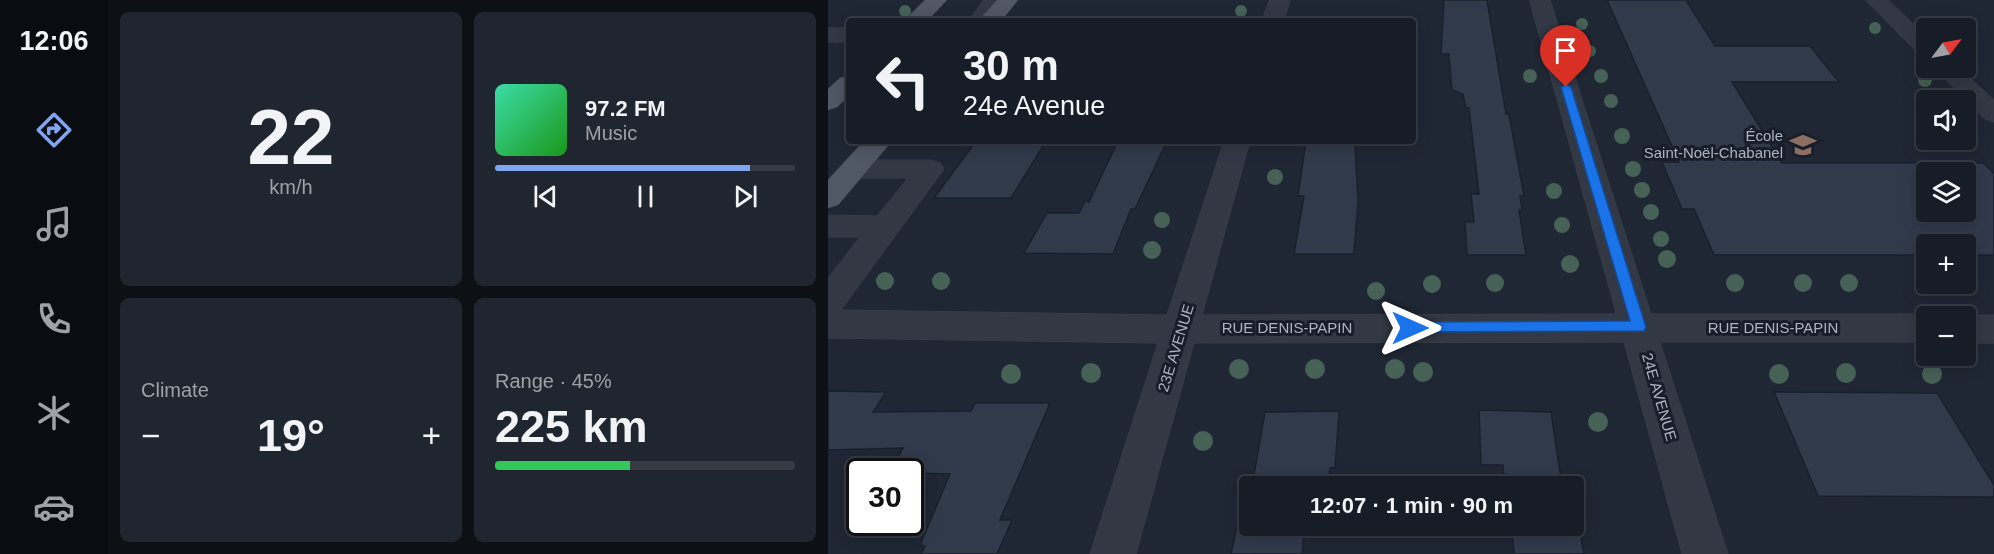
<!DOCTYPE html>
<meta charset="utf-8">
<style>
body{margin:0;font-family:Arial,sans-serif;background:#20262f;color:#f1f3f6;height:100vh;display:flex;flex-direction:column;font-size:22px;white-space:nowrap}
*{box-sizing:border-box;margin:0}
p{font-size:20px;color:#9ea2a7}
.icon{flex:none;width:33px;height:33px;fill:none;stroke:currentColor;stroke-width:2;stroke-linecap:round;stroke-linejoin:round}
.map{position:relative;flex:1;overflow:hidden}
.panel{display:flex;flex-direction:column;gap:12px;padding:12px;background:#0d1015;width:720px}
.panel>*{flex:none}
.banner{position:absolute;left:18px;top:18px;width:570px;height:126px;border-radius:6px;box-shadow:0 3px 15px #0003,0 0 0 2px #363b44;background:#171d27;color:#f1f3f6;overflow:hidden}
.needle{width:39px;rotate:58deg}
.buttons{position:absolute;left:1088px;top:18px;display:grid;gap:12px}
.buttons a{display:grid;place-items:center;width:60px;height:60px;border-radius:6px;background:#171d27;box-shadow:0 3px 15px #0003,0 0 0 2px #363b44;font-size:30px}
.speed{position:absolute;left:18px;top:458px;display:flex;gap:12px;font-size:30px;font-weight:700;text-align:center}
.speed>*{display:grid;place-content:center;width:78px;height:78px;border-radius:50%;background:#171d27;box-shadow:0 3px 15px #0003,0 0 0 2px #363b44;line-height:1}
.speed .limit{border:3px solid #111;border-radius:9px;background:#fff;color:#111}
.pin{position:absolute;display:grid;place-items:center;width:51px;height:51px;color:#fff;margin:-62px -26px;border-radius:50% 50% 50% 0;rotate:-45deg;box-shadow:0 0 6px #0007}
.pin .icon{rotate:45deg}
.me{position:absolute;width:66px;margin:-33px;rotate:90deg;stroke-linejoin:round;filter:drop-shadow(0 0 4px #0008)}
.turn{display:flex;align-items:center;gap:21px;height:126px;padding:0 18px;font-size:27px}
.turn .icon{width:78px;height:78px;stroke-width:2.5}
.turn b{display:block;font-size:42px;line-height:51px}
.big{font-size:45px;font-weight:800;line-height:1.1}
.panel .card{flex:1;display:flex;flex-direction:column;justify-content:center;gap:9px;min-width:0;padding:0 21px;border-radius:9px;background:#20262f}
.panel .dial{align-items:center;gap:0}
.dial b{font-size:78px;line-height:1}
.song{display:flex;align-items:center;gap:18px}
.cover{width:72px;height:72px;border-radius:9px;background:linear-gradient(135deg,hsl(160 70% 55%),hsl(120 70% 35%))}
.played{height:6px;border-radius:3px;background:linear-gradient(90deg,#80a5f3 85%,#363b44 85%)}
.keys{display:flex;justify-content:space-around;direction:ltr}
.heat{display:flex;justify-content:space-between;align-items:center;font-size:33px;direction:ltr}
.charge{height:9px;border-radius:4px;background:linear-gradient(90deg,#34c759 45%,#363b44 0)}
.panel .tiles{flex:1;display:grid;gap:12px;grid-template-columns:repeat(2,1fr)}
.trip{position:absolute;left:411px;top:476px;width:345px;height:60px;border-radius:6px;background:#171d27;box-shadow:0 3px 15px #0003,0 0 0 2px #363b44;font-weight:800;line-height:60px;text-align:center}
main{display:flex;flex:1;min-height:0}
.tab-bar{display:flex;flex-direction:column;width:108px;justify-content:space-around;align-items:center;background:#090c10;color:#9ea2a7}
.tab-bar .icon{width:42px;height:42px}
.tab-bar .selected{color:#80a5f3}
.tab-bar b{font-size:27px;color:#f1f3f6}
.map>svg:first-child{display:block}
.building{fill:#313a4b;stroke:#1a202b;stroke-width:1.5;fill-rule:evenodd}
.lines{fill:none;stroke-linecap:round;stroke-linejoin:round}
.minor-casing{stroke:#3c424e;stroke-width:1}
.major-casing{stroke:#3c424e;stroke-width:1}
.minor{fill:#323944;fill-rule:evenodd}
.major{fill:#505765;fill-rule:evenodd}
.tree{fill:#466156}
.route{fill:#1a73e8;stroke:#114b97;stroke-width:1.5}
.labels{text-anchor:middle;stroke-width:6;stroke-linejoin:round;paint-order:stroke}
.poi-label{font-size:15px;fill:#acb3c2;stroke:#181e29;text-anchor:end}
.street-label{font-size:15px;fill:#acb3c2;stroke:#181e29}
</style>
<main>
<nav class="tab-bar">
<b>12:06</b>
<svg class="icon selected" aria-label="directions" viewBox="0 0 24 24"><path d="M12 3l9 9-9 9-9-9zM9 14v-3h6M13 9l2 2-2 2"/></svg>
<svg class="icon" aria-label="music" viewBox="0 0 24 24"><path d="M9 18V5l10-2v13"/><circle cx="6" cy="18" r="3"/><circle cx="16" cy="16" r="3"/></svg>
<svg class="icon" aria-label="phone" viewBox="0 0 24 24"><path d="M5 4h4l2 5-3 2q2 4 5 5l2-3 5 2v4C11 20 4 13 5 4z"/></svg>
<svg class="icon" aria-label="climate" viewBox="0 0 24 24"><path d="M12 3v18M4 7l16 10M4 17L20 7"/></svg>
<svg class="icon" aria-label="car" viewBox="0 0 24 24"><path d="M5 17H2v-5l4-1 3-4h7l3 4 3 1v5h-3M9 17h6M6 11h13"/><circle cx="7" cy="17" r="2"/><circle cx="17" cy="17" r="2"/></svg>
</nav>
<section class="panel">
<div class="tiles">
<div class="card dial"><b>22</b><p>km/h</p></div>
<div class="card">
<div class="song"><i class="cover"></i><div><b>97.2 FM</b><p>Music</p></div></div>
<div class="played"></div>
<div class="keys"><svg class="icon" aria-label="previous" viewBox="0 0 24 24"><path d="M18 5L8 12l10 7zM5 5v14"/></svg><svg class="icon" aria-label="pause" viewBox="0 0 24 24"><path d="M8 5v14M16 5v14"/></svg><svg class="icon" aria-label="next" viewBox="0 0 24 24"><path d="M6 5l10 7-10 7zM19 5v14"/></svg></div>
</div>
<div class="card"><p>Climate</p>
<div class="heat"><a>−</a><b class="big">19°</b><a>+</a></div>
</div>
<div class="card"><p>Range · 45%</p><b class="big">225 km</b><div class="charge"></div></div>
</div>
</section>
<div class="map">
<svg width="1166" height="554" viewBox="0 0 1166 554">
<rect width="100%" height="100%" fill="#1f2734"/>
<path class="building" d="M616 0H659L678 114H681L696 196H692L694 210H691L698 255H639L637 222H646L643 194H651L641 108H638L635 94 624 90 621 54H613Z
M779 0H858L887 46H982L1011 82H904L954 163H1156L1166 174V255H1137V244H1098V255H886L866 209H854L834 162H851ZM1098 172H1137V212H1098Z
M148 141H218L183 198H106Z
M290 141H339L307 209H303L285 254 196 253 219 213H251L257 201 261 202Z
M478 141 527 143 530 201 526 254H466L476 196H470Z
M0 391 58 392 45 412 143 411 147 403H222L172 520H184L169 554H93L97 546 92 545 122 474 82 473 81 465H65L75 448 0 450Z
M946 392 1109 393 1166 485V497L990 496Z
M651 410 723 412 734 486H680L679 474H675V465H653Z
M511 411 507 468H502L500 486H424L437 412Z
M422 500V525L496 527H477L474 554H403L410 522H418Z
M746 521H750L756 554H686L684 525H746Z"/>
<g class="lines">
<g class="minor-casing">
<path id="minor" d="M156 0H176L163 21H141Z
M442 0H462L456 21H434Z
M702 0H722L823 314H1098L1106 316H1098V342H832L900 554H854L796 342 366 343 308 554H262L330 343 0 338V278L32 237H0V215L49 216 80 178H26L16 175 12 169 16 163 26 160H102L112 163 116 169 13 310 339 315 396 141H422L374 315 788 314Z
M1038 0H1060L1098 36V55L1090 53Z
M0 28H21V42H0Z
M1107 68H1131L1166 100V122L1157 119Z
M1137 315H1166V343H1137V316H1132Z"/>
</g>
<g class="major-casing">
<path id="major" d="M97 0H119L99 21H76Z
M169 0H190L173 21H150Z
M21 76V96L9 107 0 110V89L12 78Z
M36 141H64L10 205 0 208V180Z"/>
</g>
<use href="#minor" class="minor"/>
<use href="#major" class="major"/>
</g>
<g class="tree">
<circle cx="77" cy="11" r="6"/>
<circle cx="413" cy="11" r="6"/>
<circle cx="754" cy="24" r="6"/>
<circle cx="1047" cy="28" r="6"/>
<circle cx="762" cy="51" r="6"/>
<circle cx="702" cy="76" r="7"/>
<circle cx="773" cy="76" r="7"/>
<circle cx="1097" cy="80" r="7"/>
<circle cx="783" cy="101" r="7"/>
<circle cx="794" cy="136" r="8"/>
<circle cx="805" cy="169" r="8"/>
<circle cx="447" cy="177" r="8"/>
<circle cx="814" cy="190" r="8"/>
<circle cx="726" cy="191" r="8"/>
<circle cx="823" cy="212" r="8"/>
<circle cx="334" cy="220" r="8"/>
<circle cx="734" cy="225" r="8"/>
<circle cx="833" cy="239" r="8"/>
<circle cx="324" cy="250" r="9"/>
<circle cx="839" cy="259" r="9"/>
<circle cx="742" cy="264" r="9"/>
<circle cx="57" cy="281" r="9"/>
<circle cx="113" cy="281" r="9"/>
<circle cx="667" cy="283" r="9"/>
<circle cx="907" cy="283" r="9"/>
<circle cx="975" cy="283" r="9"/>
<circle cx="1021" cy="283" r="9"/>
<circle cx="604" cy="284" r="9"/>
<circle cx="548" cy="291" r="9"/>
<circle cx="411" cy="369" r="10"/>
<circle cx="487" cy="369" r="10"/>
<circle cx="567" cy="369" r="10"/>
<circle cx="595" cy="372" r="10"/>
<circle cx="263" cy="373" r="10"/>
<circle cx="1018" cy="373" r="10"/>
<circle cx="183" cy="374" r="10"/>
<circle cx="951" cy="374" r="10"/>
<circle cx="1104" cy="374" r="10"/>
<circle cx="770" cy="422" r="10"/>
<circle cx="375" cy="441" r="10"/>
</g>
<path class="route" d="M738 84 743 87 818 327 816 331 577 332 575 328 577 324 582 322 802 321 733 87Z"/>
<defs>
<g id="school-bare" transform="scale(2.07)"><path d="M0-5L7-2L0 1L-7-2ZM-4 1L0 2.5L4 1V4Q0 6-4 4Z" fill="#8d6e63" stroke="#181e29" stroke-width="2.5" paint-order="stroke"/></g>
</defs>
<g fill-rule="evenodd">
<use href="#school-bare" x="975" y="145"/>
</g>
<g class="labels">
<g class="poi-label">
<text x="955" y="141">École<tspan x="955" dy="17">Saint-Noël-Chabanel</tspan></text>
</g>
<g class="street-label">
<text x="459" y="333">RUE DENIS-PAPIN</text>
<text x="945" y="333">RUE DENIS-PAPIN</text>
<text transform="translate(348 348) rotate(-73)" y="5">23E AVENUE</text>
<text transform="translate(831 397) rotate(74)" y="5">24E AVENUE</text>
</g>
</g>
</svg>
<div class="buttons">
<a><svg class="needle" viewBox="-14 -14 28 28"><path d="M0-13l5 13h-10z" fill="#e53935"/><path d="M0 13l5-13h-10z" fill="#9ea2a7"/></svg></a>
<a><svg class="icon" aria-label="sound" viewBox="0 0 24 24"><path d="M4 9h4l5-4v14l-5-4H4zM17 9q2 3 0 6"/></svg></a>
<a><svg class="icon" aria-label="layers" viewBox="0 0 24 24"><path d="M12 4l9 5-9 5-9-5zM3 14l9 5 9-5"/></svg></a>
<a>+</a>
<a>−</a>
</div>
<div class="speed"><div class="limit">30</div></div>
<div class="pin" style="left:738px;top:87px;background:#d93025"><svg class="icon" aria-label="arrive" viewBox="0 0 24 24"><path d="M6 21V4h12l-3 4 3 4H6"/></svg></div>
<svg class="me" style="left:582px;top:328px" viewBox="-20 -20 40 40"><path d="M0-17L14 15 0 8-14 15z" fill="#1a73e8" stroke="#fff" stroke-width="4"/></svg>
<div class="trip">12:07 · 1 min · 90 m</div>
<div class="banner">
<div class="turn"><svg class="icon" aria-label="left" viewBox="0 0 24 24"><path d="M17 20v-9H6M10 6l-5 5 5 5"/></svg><div><b>30 m</b>24e Avenue</div></div>
</div>
</div>
</main>
